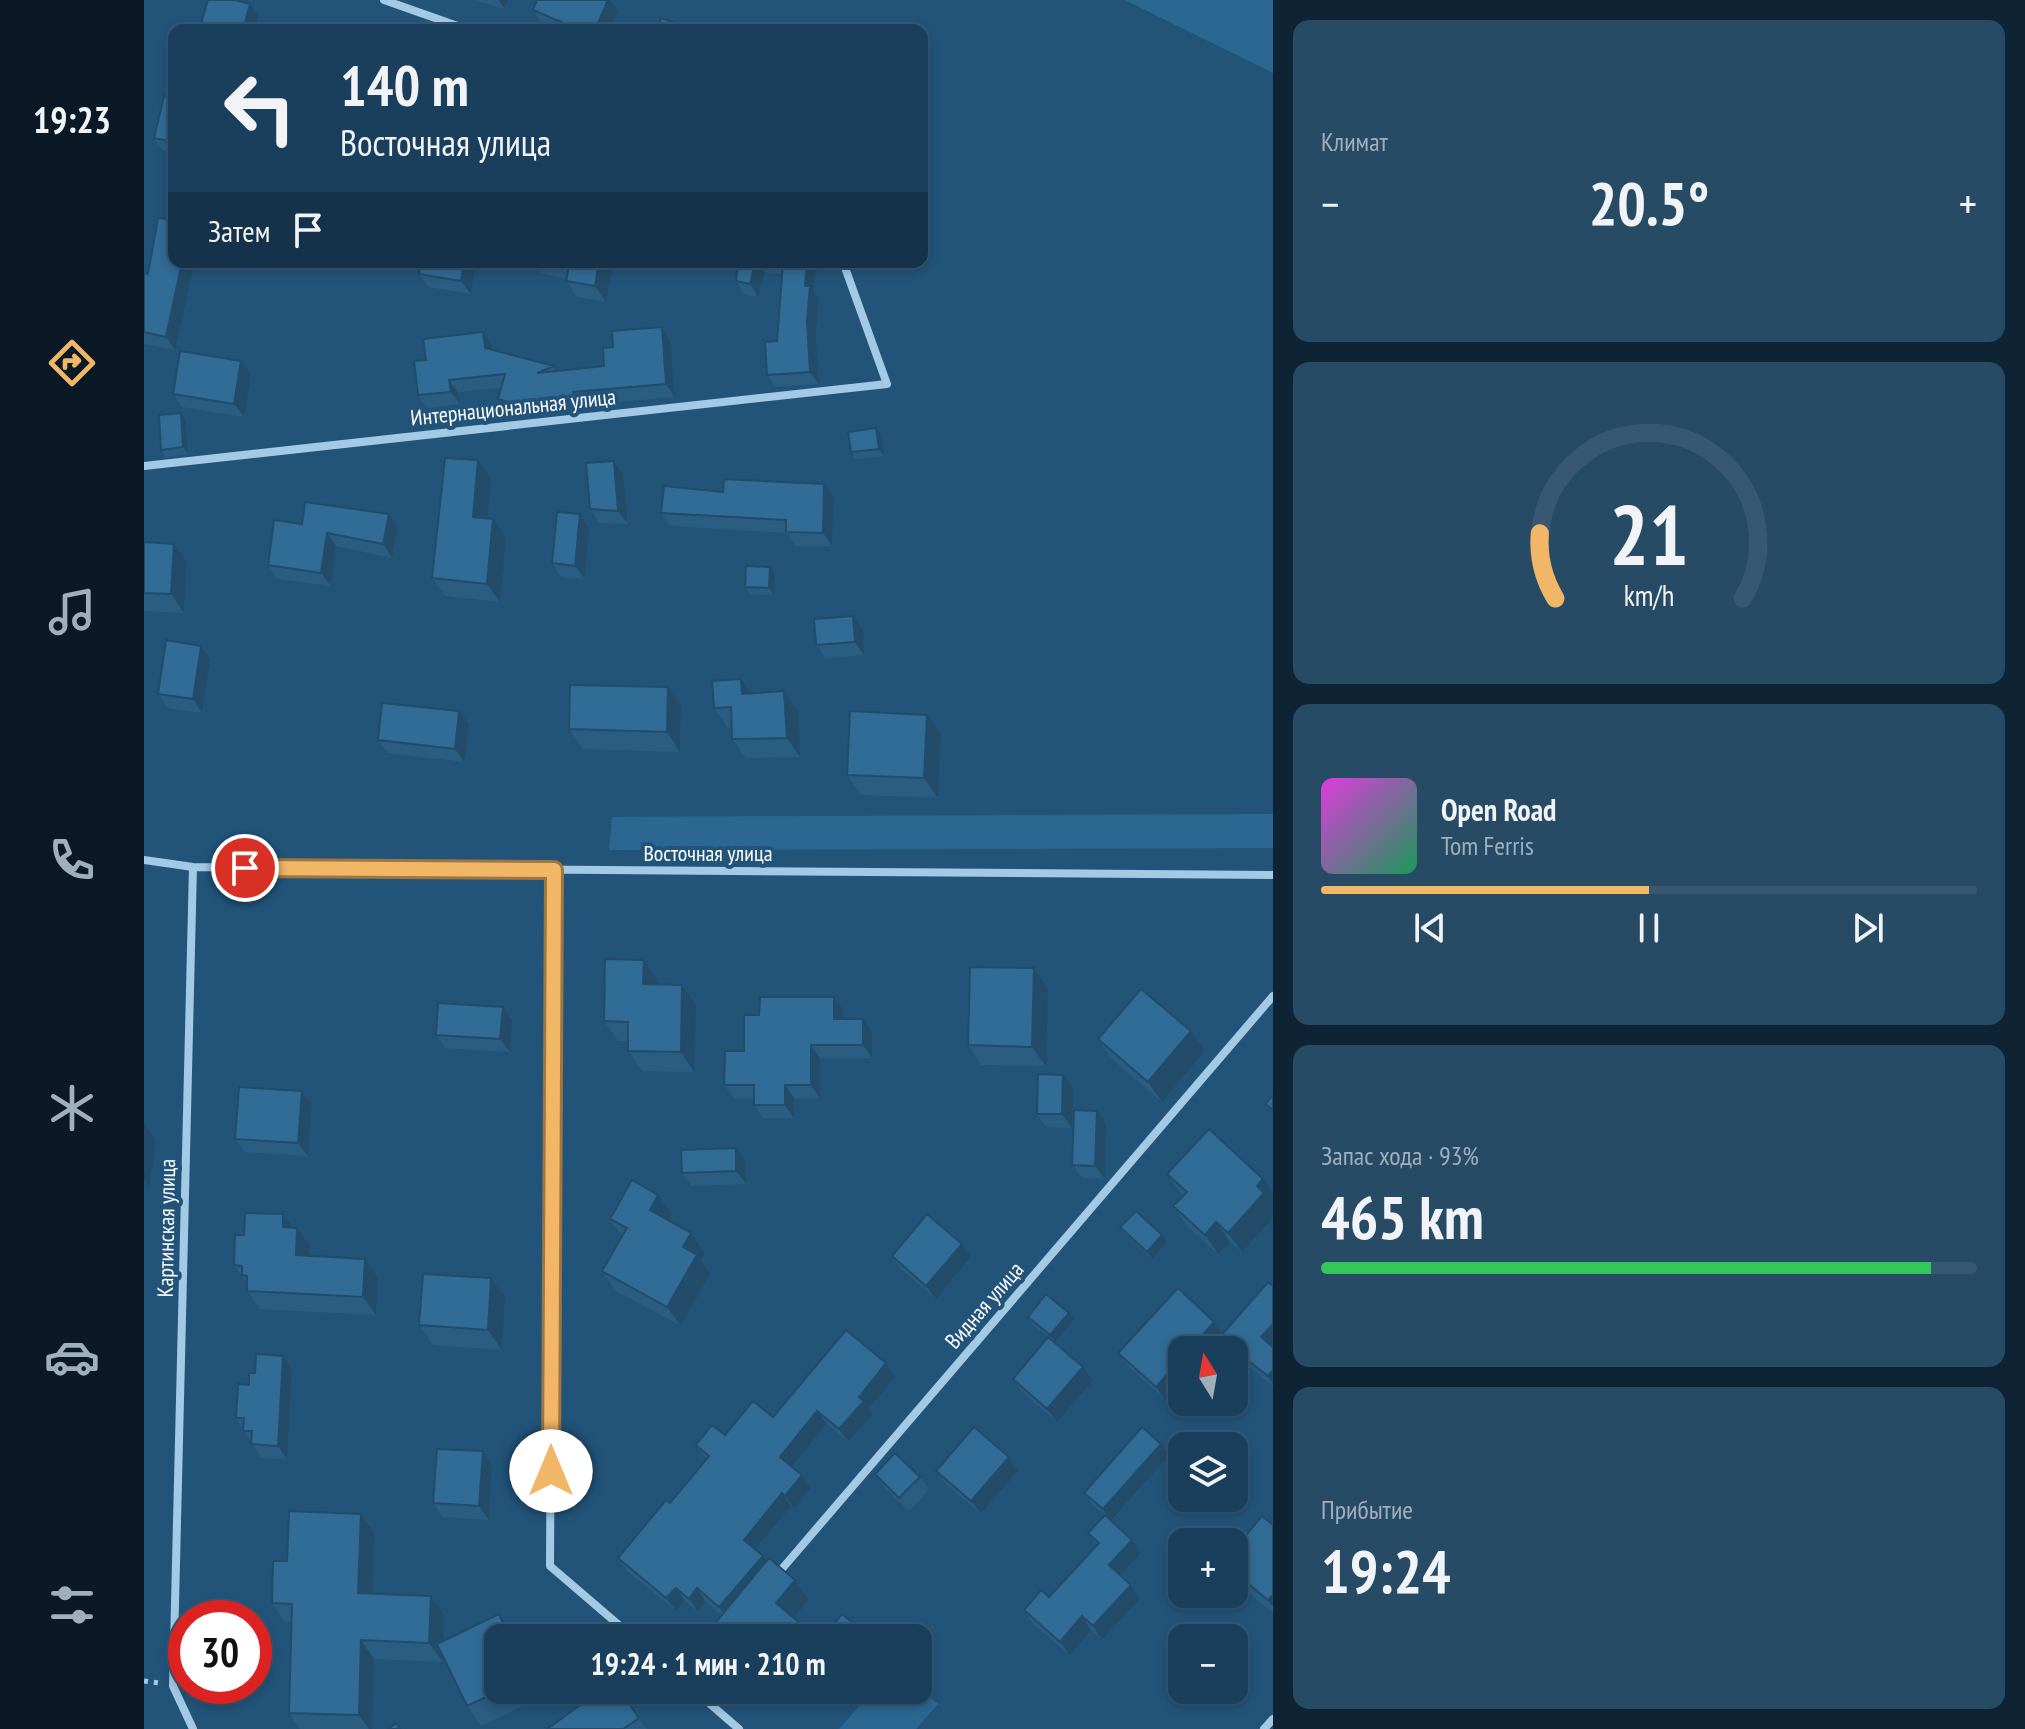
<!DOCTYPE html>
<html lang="ru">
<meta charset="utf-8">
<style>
body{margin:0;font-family:"PT Sans Narrow",sans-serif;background:#274a65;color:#f1f3f6;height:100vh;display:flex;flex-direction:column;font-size:30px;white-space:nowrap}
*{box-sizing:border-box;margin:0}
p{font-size:26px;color:#9fafbb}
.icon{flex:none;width:44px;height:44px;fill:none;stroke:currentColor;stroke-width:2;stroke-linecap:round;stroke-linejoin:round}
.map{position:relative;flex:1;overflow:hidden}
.sheet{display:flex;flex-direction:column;gap:20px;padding:20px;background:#0e2333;width:752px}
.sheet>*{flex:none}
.guide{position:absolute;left:24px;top:24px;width:760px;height:244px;border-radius:16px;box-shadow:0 4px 12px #0003,0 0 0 2px #385872;background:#1a3f5c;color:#f1f3f6;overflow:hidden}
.needle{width:52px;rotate:349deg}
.controls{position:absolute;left:1024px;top:1336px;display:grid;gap:16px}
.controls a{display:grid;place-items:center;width:80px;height:80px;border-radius:16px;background:#1a3f5c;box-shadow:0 4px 12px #0003,0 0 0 2px #385872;font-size:40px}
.speed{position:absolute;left:24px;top:1600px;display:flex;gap:16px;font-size:40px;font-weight:700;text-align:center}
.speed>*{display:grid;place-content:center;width:104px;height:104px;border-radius:50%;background:#1a3f5c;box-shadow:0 4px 12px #0003,0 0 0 2px #385872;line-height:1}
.speed .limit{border:12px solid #d22;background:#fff;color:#111}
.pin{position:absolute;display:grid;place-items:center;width:68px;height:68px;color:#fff;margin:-34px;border:4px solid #fff;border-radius:50%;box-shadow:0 2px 8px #0007}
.me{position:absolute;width:88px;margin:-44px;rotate:0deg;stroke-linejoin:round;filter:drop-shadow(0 0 6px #0008)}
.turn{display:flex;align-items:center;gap:28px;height:168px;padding:0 40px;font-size:36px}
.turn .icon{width:104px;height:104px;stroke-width:2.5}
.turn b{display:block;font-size:56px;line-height:68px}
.then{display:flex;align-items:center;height:76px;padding:0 40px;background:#0003;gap:16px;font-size:30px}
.big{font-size:60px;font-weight:800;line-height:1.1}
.sheet .card{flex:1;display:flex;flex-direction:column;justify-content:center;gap:12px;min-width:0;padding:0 28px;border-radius:16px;background:#274a65}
.sheet .dial{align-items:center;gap:0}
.dial svg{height:208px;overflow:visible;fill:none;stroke:#385872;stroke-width:7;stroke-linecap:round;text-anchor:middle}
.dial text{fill:#f1f3f6;stroke:none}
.song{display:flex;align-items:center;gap:24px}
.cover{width:96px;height:96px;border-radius:12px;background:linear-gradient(135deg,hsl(300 70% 55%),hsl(150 70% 35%))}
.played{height:8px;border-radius:4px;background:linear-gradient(90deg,#f1b666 50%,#385872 50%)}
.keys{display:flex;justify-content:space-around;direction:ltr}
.heat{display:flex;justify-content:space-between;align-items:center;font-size:44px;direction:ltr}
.charge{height:12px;border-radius:6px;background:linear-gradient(90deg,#34c759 93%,#385872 0)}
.trip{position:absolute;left:340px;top:1624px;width:448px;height:80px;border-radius:16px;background:#1a3f5c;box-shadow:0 4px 12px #0003,0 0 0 2px #385872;font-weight:800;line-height:80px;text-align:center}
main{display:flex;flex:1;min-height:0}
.dock{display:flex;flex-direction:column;width:144px;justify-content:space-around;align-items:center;background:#0a1925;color:#9fafbb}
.dock .icon{width:56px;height:56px}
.dock .active{color:#f1b666}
.dock b{font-size:36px;color:#f1f3f6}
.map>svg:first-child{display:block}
.green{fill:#2c6792}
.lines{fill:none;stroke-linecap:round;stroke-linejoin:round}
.path{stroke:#a3cae5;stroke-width:5;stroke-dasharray:4 6;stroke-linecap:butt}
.street{stroke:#a3cae5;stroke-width:8}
.wall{fill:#2a5d82}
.shaded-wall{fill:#224c6a}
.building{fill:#316c97;stroke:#224c6a;stroke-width:2}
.route-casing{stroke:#9d7642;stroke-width:20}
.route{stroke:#f1b666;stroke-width:14}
.labels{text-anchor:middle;stroke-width:8;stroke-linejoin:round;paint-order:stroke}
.street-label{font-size:22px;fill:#fff;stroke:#22547a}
</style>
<main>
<nav class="dock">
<b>19:23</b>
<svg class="icon active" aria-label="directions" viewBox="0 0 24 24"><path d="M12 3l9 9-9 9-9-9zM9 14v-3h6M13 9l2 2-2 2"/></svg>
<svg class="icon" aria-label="music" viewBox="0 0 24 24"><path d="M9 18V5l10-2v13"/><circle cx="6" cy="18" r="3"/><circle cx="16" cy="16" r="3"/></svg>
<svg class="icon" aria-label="phone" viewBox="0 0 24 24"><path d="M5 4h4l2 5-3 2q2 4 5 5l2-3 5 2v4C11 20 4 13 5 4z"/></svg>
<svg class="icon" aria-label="climate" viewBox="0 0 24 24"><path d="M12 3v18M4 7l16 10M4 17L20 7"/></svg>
<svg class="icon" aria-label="car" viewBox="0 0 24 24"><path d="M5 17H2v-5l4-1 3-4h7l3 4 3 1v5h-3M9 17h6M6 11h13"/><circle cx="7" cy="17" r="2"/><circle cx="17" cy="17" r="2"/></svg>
<svg class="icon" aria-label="filters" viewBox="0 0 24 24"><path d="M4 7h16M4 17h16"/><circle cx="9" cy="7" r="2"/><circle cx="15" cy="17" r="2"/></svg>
</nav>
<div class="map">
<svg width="1129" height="1729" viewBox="0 0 1129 1729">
<rect width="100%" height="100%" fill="#22547a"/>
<path class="green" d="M981 0H1129V73Z
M1129 814V848L465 850 468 817Z
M774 1687 794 1704 772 1729H695L729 1690H774Z"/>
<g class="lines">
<path class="path" d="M0 1681 15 1683"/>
<path class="street" d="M240 0 325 30
M0 466 743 384 699 262
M0 860 49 867 1129 875
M410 870 406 1566 490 1638
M631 1577 1129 996
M550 1690 595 1729
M49 1729 29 1686 49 867
M1120 1729 1129 1719"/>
</g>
<path class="wall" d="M329 0H364L361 9Z
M389 10 474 11 466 30H413L398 24Z
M30 78V152L18 150 10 138 27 97Z
M30 262H51L31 350 0 344V273L4 274Z
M277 262H332L327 294 285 287 275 274Z
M389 262H470L462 302 433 297 422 281V279L397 273Z
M577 262H673L670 292 675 299 672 333 675 384 632 387 623 375 633 341 638 274 621 272 614 297 600 294 592 281 593 269 581 268Z
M518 327 526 340 531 397 438 405 439 411 381 417 363 412 354 399 357 388 314 392 316 404 283 408 274 395 282 360 339 332 348 345 349 350 410 366 412 371 460 366 469 347Z
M107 374 100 417 38 407 29 394Z
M37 413 42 420 44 454 22 457 17 450Z
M732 428 737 434 740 456 712 459 707 452Z
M334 460 347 478 343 519 362 537 356 602 301 596 288 578Z
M479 474 484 524 456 523 446 509Z
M680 484 690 497 688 546H651L643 533 526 526 517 513 579 492Z
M436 514 445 528 441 579 417 577 408 563Z
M158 524 254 527 248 558 192 546 187 586 133 579 124 565Z
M0 542 43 562 40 613 0 611Z
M631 574 630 595 606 594 601 587Z
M709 616 719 630 720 655 681 658 672 645Z
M57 646 66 659 58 713 24 708 14 694Z
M597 679 607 693 640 691 654 711 656 757 602 758 588 739V728H584L570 708Z
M537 707 536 752 439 749 425 729Z
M325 724 320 762 243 753 234 740Z
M797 734 794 798 717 795 703 775Z
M890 968 904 988 902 1066 837 1065 824 1045Z
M513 980V985L552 1005 550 1072 498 1071 484 1051V1041H474L460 1021Z
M359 1007 368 1020 366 1052 301 1048 292 1035Z
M699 1010V1019H719L728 1032V1058H676V1098H650V1118H619L610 1105V1098H590L580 1085 600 1051 615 1015Z
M1047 1031 1061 1051 1018 1102 968 1059 954 1039Z
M919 1075 929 1088 928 1128 902 1127 893 1114Z
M167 1104 164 1156 101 1152 91 1139Z
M962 1124 961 1179 938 1178 928 1165Z
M601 1161 602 1184 547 1186 538 1173Z
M1023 1174 1119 1179 1129 1193V1218L1098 1252 1086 1242 1074 1254 1043 1226 1029 1206 1039 1196Z
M514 1195 528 1214 525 1220 561 1253 557 1260 566 1274 537 1326 472 1291 458 1271 478 1236 466 1219Z
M976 1227 1023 1242 1008 1259 981 1234Z
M149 1228 166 1246 165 1256 234 1278 232 1315 116 1309 103 1291V1283L90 1265 100 1235Z
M818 1244 827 1257 792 1299 757 1269 748 1256Z
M347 1278 361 1298 358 1350 289 1345 275 1325Z
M1129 1286V1386L1090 1355V1350H1084L1075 1338 1038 1350V1380L1021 1399 983 1365 974 1353 1070 1322 1078 1334Z
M884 1317 930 1319 911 1342 888 1324Z
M139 1356 148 1369 143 1459 117 1458 92 1418 105 1385 111 1373Z
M742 1363 751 1377 725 1408 729 1414 704 1442 683 1424 648 1467 658 1475 667 1488 650 1509 647 1506 612 1550 623 1561 651 1580 665 1600 649 1618 669 1638H566L563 1633 578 1615 562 1602 554 1612 541 1601 532 1611 483 1571 474 1558 526 1503 563 1460 552 1445 629 1417Z
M869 1379 949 1381 913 1422 878 1392Z
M1017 1444 1025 1456 968 1521 988 1540 997 1553 976 1576 987 1585 996 1599 958 1640 947 1630 926 1655 889 1624 880 1610 905 1597 953 1545 944 1533 961 1515 948 1505 940 1493Z
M339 1451 348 1465 345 1520 299 1517 289 1503Z
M865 1457 874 1471 837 1514 802 1484 792 1471Z
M731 1474 776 1477 785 1490 765 1511 740 1487Z
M217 1514 230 1532 228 1594 287 1596 300 1615 299 1641 368 1634 354 1690H396L399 1696 337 1726 323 1706 299 1655V1662L230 1659 228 1729H156L145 1713 147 1622H141L128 1603 143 1561Z
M1129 1525V1613L1093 1583 1090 1579V1550Z
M475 1690 503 1729H403Z"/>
<path class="shaded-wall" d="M354 0H364L361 9Z
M464 0H466L474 11 466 30H451Z
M106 4 114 16 110 30H99Z
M38 262H51L31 350 22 337Z
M320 262H332L327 294 317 281Z
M455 262H470L462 302 451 286Z
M611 262H614L621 272 614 297 606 284Z
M663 262H673L670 292 675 299 672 333 675 384 666 372 661 286Z
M518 327 526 340 531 397 522 384Z
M339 332 348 345 350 361 341 348Z
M97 361 107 374 100 417 90 404Z
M305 380 314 392 316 404 307 392Z
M429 392 438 405 439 411 430 398Z
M37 413 42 420 44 454 39 447Z
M732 428 737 434 740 456 735 449Z
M334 460 347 478 342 535 329 517Z
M470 461 479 474 484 524 474 511Z
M680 484 690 497 688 546 679 533Z
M245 514 254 527 248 558 239 544Z
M436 514 445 528 441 579 431 566Z
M349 519 362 537 356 602 343 584Z
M183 533 192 546 187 586 177 573Z
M30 544 43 562 40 613 27 594Z
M626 567 631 574 630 595 625 588Z
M709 616 719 630 720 655 711 642Z
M57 646 66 659 58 713 49 699Z
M597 679 611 699 598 694Z
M524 687 537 707 536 752 523 732Z
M640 691 654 711 656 757 643 738Z
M315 711 325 724 320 762 311 749Z
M783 715 797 734 794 798 780 778Z
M500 960 513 980V1004L499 984Z
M890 968 904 988 902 1066 888 1047Z
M538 985 552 1005 550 1072 537 1052Z
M690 997 699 1010V1032L690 1019Z
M359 1007 368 1020 366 1052 356 1039Z
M719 1019 728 1032V1058L719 1045Z
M1047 1031 1061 1051 1018 1102 1004 1082Z
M667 1045 676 1058V1098L667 1085Z
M919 1075 929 1088 928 1128 918 1114Z
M641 1085 650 1098V1118L641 1105Z
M158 1091 167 1104 164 1156 154 1143Z
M953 1111 962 1124 961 1179 951 1166Z
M0 1123 12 1140 5 1188 0 1180Z
M592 1148 601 1161 602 1184 592 1171Z
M1119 1179 1129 1193V1218L1098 1252 1084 1233 1113 1186Z
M514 1195 528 1214 520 1230 506 1210Z
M139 1214 152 1232 139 1227Z
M1072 1222 1086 1242 1074 1254 1061 1235Z
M153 1228 166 1246 164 1274 152 1255Z
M547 1233 561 1253 557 1260 566 1274 537 1326 523 1307 539 1247Z
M1018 1235 1023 1242 1008 1259 1003 1252Z
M818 1244 827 1257 792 1299 782 1286Z
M221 1259 234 1278 232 1315 219 1297Z
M347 1278 361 1298 358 1350 344 1330Z
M925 1313 930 1319 911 1342 906 1335Z
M1070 1322 1078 1334 1064 1350H1045Z
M1129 1324V1346L1126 1349 1117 1337Z
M139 1356 148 1369 143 1459 134 1446Z
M1038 1358V1380L1021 1399 1012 1387Z
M742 1363 751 1377 725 1408 729 1414 704 1442 695 1429 715 1397Z
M939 1367 949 1381 913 1422 903 1409Z
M1129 1370V1384L1124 1376Z
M673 1411 683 1424 645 1470 636 1457Z
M1017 1444 1025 1456 967 1521 959 1509Z
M339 1451 348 1465 345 1520 335 1506Z
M865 1457 874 1471 837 1514 827 1501Z
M658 1475 667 1488 650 1509 641 1496Z
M638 1493 647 1506 609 1553 600 1540Z
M217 1514 230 1532 228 1612 214 1593Z
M988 1540 997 1553 974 1578 965 1565Z
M619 1556 628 1569 584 1620 575 1607Z
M651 1580 665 1600 645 1623 632 1603Z
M987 1585 996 1599 958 1640 949 1626Z
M532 1588 541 1601 532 1611 522 1598Z
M553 1588 562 1602 554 1612 545 1599Z
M1129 1595V1607L1124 1600Z
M287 1596 300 1615 299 1662 285 1643Z
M355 1614 368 1634 370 1638H366Z
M938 1616 947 1630 926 1655 916 1642Z
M664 1630 669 1638H657Z
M217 1640 230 1659 228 1729H225L215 1715Z"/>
<path class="building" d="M64 0H91L106 4 99 30H55Z
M393 0H464L451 30H436L389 10Z
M517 18 552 30H513Z
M30 78V142L10 138 20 96 27 97Z
M14 218 30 220V262H38L22 337 0 332V273L4 274Z
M277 262H320L317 281 275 274Z
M409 262H455L451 286 422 281 425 266Z
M594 262H611L606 284 592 281Z
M630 262H663L661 286H666L663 321 666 372 623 375 621 342 633 341 639 263Z
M518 327 522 384 429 392 430 398 372 404 354 399 361 374 305 380 307 392 274 395 270 361 282 360 279 339 339 332 341 348 410 366 393 373 460 366 459 348 469 347 468 331Z
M36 351 97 361 90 404 29 394Z
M37 413 39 447 17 450 15 415Z
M732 428 735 449 707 452 704 432Z
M301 458 334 460 329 517 349 519 343 584 288 578Z
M470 461 474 511 446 509 442 463Z
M580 479 680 484 679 533 642 532V520L517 513 520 486 579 492Z
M161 502 245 514 239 544 183 533 177 573 124 565 130 520 158 524Z
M413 512 436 514 431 566 408 563Z
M0 542 30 544 27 594 0 593Z
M602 566 626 567 625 588 601 587Z
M709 616 711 642 672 645 670 619Z
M22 640 57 646 49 699 14 694Z
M597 679 598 694 640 691 643 738 588 739 587 707 570 708 568 681Z
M426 685 524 687 523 732 425 729Z
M238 703 315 711 311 749 234 740Z
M706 711 783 715 780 778 703 775Z
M461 959 500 960 499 984 538 985 537 1052 484 1051V1022L460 1021Z
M826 967 890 968 888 1047 824 1045Z
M997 989 1047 1031 1004 1082 954 1039Z
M616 997H690V1019H719V1045H667V1085H641V1105H610V1085H580L581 1051H600V1015H615Z
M294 1003 359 1007 356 1039 292 1035Z
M894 1074 919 1075 918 1114H893Z
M95 1087 158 1091 154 1143 91 1139Z
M1129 1095V1110L1121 1104Z
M930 1110 953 1111 951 1166 928 1165Z
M1065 1129 1119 1179 1113 1186 1120 1193 1084 1233 1072 1222 1061 1235 1029 1206 1043 1192 1023 1174Z
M592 1148V1171L538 1173 537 1150Z
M488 1180 514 1195 506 1210 547 1233 539 1247 553 1255 523 1307 458 1271 483 1228 466 1219Z
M992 1211 1018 1235 1003 1252 976 1227Z
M101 1213 139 1214V1227L153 1228 152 1255 221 1259 219 1297 103 1291V1276L98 1275V1266L90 1265 91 1235H100Z
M783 1214 818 1244 782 1286 748 1256Z
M279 1274 347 1278 344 1330 275 1325Z
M1124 1282 1129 1286V1324L1117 1337 1129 1347V1370L1124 1376 1075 1338Z
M1034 1288 1070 1322 1045 1350H1038V1358L1012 1387 974 1353Z
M902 1294 925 1313 906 1335 884 1317Z
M702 1330 742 1363 715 1397 720 1401 695 1429 673 1411 636 1457 658 1475 641 1496 638 1493 600 1540 619 1556 575 1607 553 1588 545 1599 532 1588 522 1598 474 1558 522 1500 526 1503 565 1456 552 1445 568 1425 581 1435 609 1401 629 1417Z
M904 1337 939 1367 903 1409 869 1379Z
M112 1354 139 1356 134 1446 107 1444 108 1431H99L100 1418H92L94 1384 105 1385V1373H111Z
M830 1427 865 1457 827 1501 792 1471Z
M998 1427 1017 1444 959 1509 940 1493Z
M293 1449 339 1451 335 1506 289 1503Z
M751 1453 776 1477 755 1498 731 1474Z
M145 1511 217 1514 214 1593 287 1596 285 1643 217 1640 215 1715 145 1713 148 1604 128 1603 129 1561H143Z
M961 1515 988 1540 965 1565 987 1585 949 1626 938 1616 916 1642 880 1610 897 1590 905 1597 955 1543 944 1533Z
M1118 1516 1129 1525V1595L1124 1600 1090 1572V1550Z
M625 1558 651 1580 632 1603 664 1630 657 1638H569L563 1633Z
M355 1614 366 1638H354V1690H357L323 1706 293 1644Z
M698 1614 721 1633 717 1638H679Z
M457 1690H475L495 1718 479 1729H403Z
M252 1723 256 1729H244Z"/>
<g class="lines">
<g class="route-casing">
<path id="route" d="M101 868 410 870 407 1471"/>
</g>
<use href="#route" class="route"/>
</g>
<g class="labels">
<g class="street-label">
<text transform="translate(369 407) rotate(-6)" y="8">Интернациональная улица</text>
<text x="564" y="861">Восточная улица</text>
<text transform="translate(22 1228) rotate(-89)" y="8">Картинская улица</text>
<text transform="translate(840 1305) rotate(-49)" y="8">Видная улица</text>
</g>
</g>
</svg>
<div class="controls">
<a><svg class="needle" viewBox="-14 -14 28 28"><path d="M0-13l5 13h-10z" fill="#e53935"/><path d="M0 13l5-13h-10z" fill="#9fafbb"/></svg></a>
<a><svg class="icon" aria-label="layers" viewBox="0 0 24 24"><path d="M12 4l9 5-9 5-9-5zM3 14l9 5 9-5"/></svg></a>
<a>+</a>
<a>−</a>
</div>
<div class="speed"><div class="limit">30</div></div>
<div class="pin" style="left:101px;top:868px;background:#d93025"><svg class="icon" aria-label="arrive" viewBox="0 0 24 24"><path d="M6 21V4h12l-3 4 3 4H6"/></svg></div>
<svg class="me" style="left:407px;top:1471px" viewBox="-20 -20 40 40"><circle r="19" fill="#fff"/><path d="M0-13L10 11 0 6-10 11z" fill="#f1b666"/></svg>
<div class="trip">19:24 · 1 мин · 210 m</div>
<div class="guide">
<div class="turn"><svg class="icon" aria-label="left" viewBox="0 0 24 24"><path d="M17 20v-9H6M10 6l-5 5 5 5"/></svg><div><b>140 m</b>Восточная улица</div></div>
<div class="then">Затем<svg class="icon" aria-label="arrive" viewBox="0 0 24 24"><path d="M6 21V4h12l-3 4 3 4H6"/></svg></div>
</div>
</div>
<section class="sheet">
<div class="card"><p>Климат</p>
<div class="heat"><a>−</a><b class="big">20.5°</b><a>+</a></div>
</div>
<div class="card dial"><svg viewBox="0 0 100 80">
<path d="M14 69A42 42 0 1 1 86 69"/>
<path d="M14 69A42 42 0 0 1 8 44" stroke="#f1b666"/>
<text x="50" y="56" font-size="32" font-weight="700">21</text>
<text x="50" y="72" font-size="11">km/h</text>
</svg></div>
<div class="card">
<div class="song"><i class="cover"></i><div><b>Open Road</b><p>Tom Ferris</p></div></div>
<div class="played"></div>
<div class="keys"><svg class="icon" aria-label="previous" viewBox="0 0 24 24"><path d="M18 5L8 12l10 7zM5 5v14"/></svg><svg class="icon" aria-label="pause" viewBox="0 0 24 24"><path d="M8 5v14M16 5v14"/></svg><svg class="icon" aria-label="next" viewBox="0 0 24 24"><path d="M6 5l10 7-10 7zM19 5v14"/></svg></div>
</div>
<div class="card"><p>Запас хода · 93%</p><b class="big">465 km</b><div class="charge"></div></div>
<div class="card"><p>Прибытие</p><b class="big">19:24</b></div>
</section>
</main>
